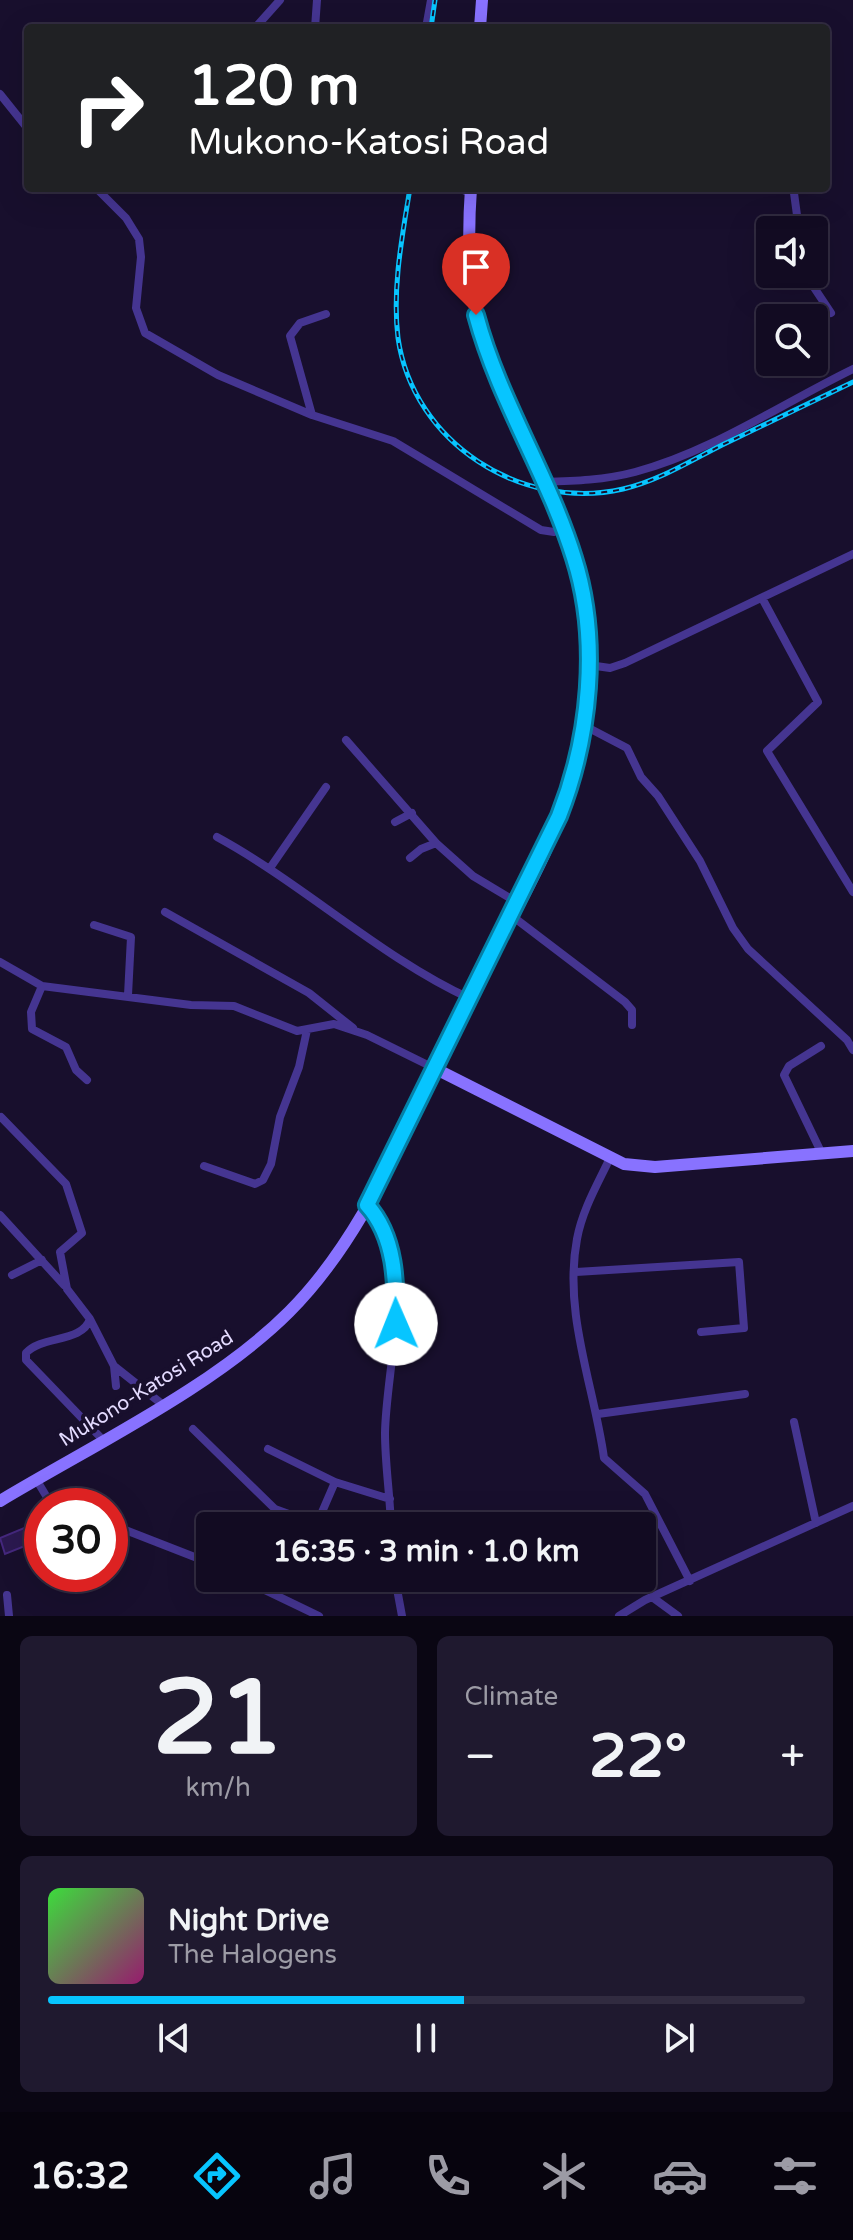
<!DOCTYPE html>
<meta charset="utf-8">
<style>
body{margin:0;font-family:"Varela Round",sans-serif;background:#1f192f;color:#f1f3f6;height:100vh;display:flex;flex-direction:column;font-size:30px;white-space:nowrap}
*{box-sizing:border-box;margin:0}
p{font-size:26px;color:#9c9ba5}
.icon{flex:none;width:44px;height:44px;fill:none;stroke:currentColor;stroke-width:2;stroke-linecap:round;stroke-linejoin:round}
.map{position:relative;height:1616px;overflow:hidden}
.sheet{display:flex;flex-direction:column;gap:20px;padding:20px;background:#0a0613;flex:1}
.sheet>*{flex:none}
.banner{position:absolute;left:24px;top:24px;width:806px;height:168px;border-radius:8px;box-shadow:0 8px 32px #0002,0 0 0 2px #312b40;background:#202124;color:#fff;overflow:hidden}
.fabs{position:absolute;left:756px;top:216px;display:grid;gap:16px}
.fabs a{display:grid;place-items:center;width:72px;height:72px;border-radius:8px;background:#120b22;box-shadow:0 8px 32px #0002,0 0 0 2px #312b40;font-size:40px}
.speed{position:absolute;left:24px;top:1488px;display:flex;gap:16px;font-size:40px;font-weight:700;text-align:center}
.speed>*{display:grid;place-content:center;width:104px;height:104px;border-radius:50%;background:#120b22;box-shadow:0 8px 32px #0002,0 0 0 2px #312b40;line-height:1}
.speed .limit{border:12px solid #d22;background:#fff;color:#111}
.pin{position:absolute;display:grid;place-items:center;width:68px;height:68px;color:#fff;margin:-82px -34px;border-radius:50% 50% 50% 0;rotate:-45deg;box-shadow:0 0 8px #0007}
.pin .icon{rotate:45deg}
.me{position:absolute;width:88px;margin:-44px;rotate:359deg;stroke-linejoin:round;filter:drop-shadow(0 0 6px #0008)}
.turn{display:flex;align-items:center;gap:28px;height:168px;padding:0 32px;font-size:36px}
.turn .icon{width:104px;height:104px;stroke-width:2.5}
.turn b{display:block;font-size:56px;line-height:68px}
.big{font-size:60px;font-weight:700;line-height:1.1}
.sheet .card{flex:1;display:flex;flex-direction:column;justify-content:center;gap:12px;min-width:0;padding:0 28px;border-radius:12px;background:#1f192f}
.sheet .dial{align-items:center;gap:0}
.dial b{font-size:104px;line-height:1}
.song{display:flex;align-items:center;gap:24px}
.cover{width:96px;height:96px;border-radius:12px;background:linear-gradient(135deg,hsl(120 70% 55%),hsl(320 70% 35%))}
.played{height:8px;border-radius:4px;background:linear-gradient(90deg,#07c5ff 55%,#312b40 55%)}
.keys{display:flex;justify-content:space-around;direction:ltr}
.heat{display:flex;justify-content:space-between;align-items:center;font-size:44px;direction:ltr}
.sheet .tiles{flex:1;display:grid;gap:20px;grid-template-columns:1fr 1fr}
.card:last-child{grid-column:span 2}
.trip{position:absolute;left:196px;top:1512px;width:460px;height:80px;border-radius:8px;background:#120b22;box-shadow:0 8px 32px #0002,0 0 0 2px #312b40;font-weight:700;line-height:80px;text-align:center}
.menu{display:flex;height:128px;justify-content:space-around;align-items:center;background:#07040e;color:#9c9ba5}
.menu .icon{width:56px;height:56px}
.menu .active{color:#07c5ff}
.menu b{font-size:36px;color:#f1f3f6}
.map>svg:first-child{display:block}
.building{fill:#2b1950;stroke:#45287e;stroke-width:2}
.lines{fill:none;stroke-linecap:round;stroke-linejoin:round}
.street{stroke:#453591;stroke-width:8}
.secondary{stroke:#8872ff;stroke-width:12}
.rail-casing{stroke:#07c5ff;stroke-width:5}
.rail{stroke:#180f2d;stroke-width:2;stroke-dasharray:6;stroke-linecap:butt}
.route-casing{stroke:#0580a6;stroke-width:20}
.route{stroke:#07c5ff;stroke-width:14}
.labels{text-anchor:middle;stroke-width:8;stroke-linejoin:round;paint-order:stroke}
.street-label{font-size:20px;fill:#e4dbff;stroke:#180f2d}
</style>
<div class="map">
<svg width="853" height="1616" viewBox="0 0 853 1616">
<rect width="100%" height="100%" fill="#180f2d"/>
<path class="building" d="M29 1526 35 1542 5 1554 0 1538Z"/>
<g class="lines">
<path class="street" d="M255 28 280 0
M315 28 317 0
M426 28 431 0
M0 94 28 129
M96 188 126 218 139 239 141 257 136 308 145 333 218 375 312 415 393 441 541 530 554 532 563 529
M459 188 470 193
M794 193 799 230
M805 274 831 313
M312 415 290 336 300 323 326 314
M543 482C574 481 605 480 635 472 711 452 783 403 853 369
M762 598 818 702 767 751 853 892
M589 665 610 668 625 663 853 554
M583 725 627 748 641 777 658 796 700 861 733 928 748 949 847 1040 853 1050
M346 740 436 843 421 849 410 858
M395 822 412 813
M217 837C305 885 380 957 471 999
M436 843 473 876 518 903
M270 868 326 787
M165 912 309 993 353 1028
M512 916 625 1002 632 1010V1025
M94 925 131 937 128 995
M0 962 42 986 191 1005 234 1006 297 1031 334 1024 367 1035 436 1069
M42 986 31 1012 32 1029 66 1047 76 1070 87 1080
M821 1046 789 1066 784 1075 822 1154
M1 1117 66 1184 82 1233 60 1252 67 1289 90 1319C82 1343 42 1335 26 1353V1360L103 1440
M609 1160C597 1185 582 1211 577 1239 563 1313 594 1386 604 1458L645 1494 690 1581
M204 1166 255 1184 263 1180 271 1164 280 1117 299 1067 307 1030
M367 1205C419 1261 386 1365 385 1433 385 1464 390 1495 391 1526
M0 1215 64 1285
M576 1272 739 1262 744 1328 701 1332
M12 1275 42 1260
M90 1319 114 1366 116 1386
M114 1366 162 1404
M598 1414 745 1394
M794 1422 816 1523
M193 1429 275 1509 308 1521 319 1519 335 1482
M268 1449 335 1482 390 1499
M36 1479 48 1499 62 1506
M110 1524 210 1563
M240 1578 319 1616
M395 1578 402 1616
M7 1595 9 1616
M652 1597 678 1616
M619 1616 645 1600 853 1506"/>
<path class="secondary" d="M480 28 482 0
M436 1069 624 1164 655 1167 853 1151
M0 1501C93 1445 214 1387 289 1312 351 1250 388 1169 425 1092 445 1049 467 1007 488 965 516 908 553 848 570 786 587 729 593 666 585 607 575 529 529 459 499 388 470 323 466 258 471 188"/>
<g class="rail-casing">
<path id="rail" d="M431 28 435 0
M410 188C402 237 392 289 398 338 413 443 522 512 623 489 658 481 690 461 722 445 766 424 810 403 853 382"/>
</g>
<use href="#rail" class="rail"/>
</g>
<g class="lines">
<g class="route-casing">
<path id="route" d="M396 1324C396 1283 396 1237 367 1205L559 816C590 737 600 640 574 558 548 474 499 401 476 315"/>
</g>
<use href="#route" class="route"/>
</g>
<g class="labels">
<g class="street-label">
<text transform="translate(146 1388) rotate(-32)" y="7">Mukono-Katosi Road</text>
</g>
</g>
</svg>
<div class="fabs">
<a><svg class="icon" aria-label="sound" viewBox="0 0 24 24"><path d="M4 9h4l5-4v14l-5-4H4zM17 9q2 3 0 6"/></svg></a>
<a><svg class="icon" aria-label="search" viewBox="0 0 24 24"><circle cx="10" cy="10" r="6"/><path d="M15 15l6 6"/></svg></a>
</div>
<div class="speed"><div class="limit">30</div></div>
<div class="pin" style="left:476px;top:315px;background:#d93025"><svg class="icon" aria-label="arrive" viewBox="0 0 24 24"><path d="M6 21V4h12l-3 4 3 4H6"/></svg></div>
<svg class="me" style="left:396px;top:1324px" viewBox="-20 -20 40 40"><circle r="19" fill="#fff"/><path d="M0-13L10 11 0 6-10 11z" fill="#07c5ff"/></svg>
<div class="trip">16:35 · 3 min · 1.0 km</div>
<div class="banner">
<div class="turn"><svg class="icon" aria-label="right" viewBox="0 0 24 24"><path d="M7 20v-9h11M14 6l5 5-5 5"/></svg><div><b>120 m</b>Mukono-Katosi Road</div></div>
</div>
</div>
<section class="sheet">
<div class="tiles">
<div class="card dial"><b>21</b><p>km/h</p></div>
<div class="card"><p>Climate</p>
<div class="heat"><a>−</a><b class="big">22°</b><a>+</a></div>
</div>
<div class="card">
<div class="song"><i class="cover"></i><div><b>Night Drive</b><p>The Halogens</p></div></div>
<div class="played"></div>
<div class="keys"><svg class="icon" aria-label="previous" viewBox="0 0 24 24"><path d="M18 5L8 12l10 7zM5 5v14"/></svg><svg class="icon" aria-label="pause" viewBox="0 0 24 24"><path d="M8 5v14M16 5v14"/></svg><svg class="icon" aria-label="next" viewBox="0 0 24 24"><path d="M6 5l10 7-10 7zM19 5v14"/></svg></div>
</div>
</div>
</section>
<nav class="menu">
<b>16:32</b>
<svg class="icon active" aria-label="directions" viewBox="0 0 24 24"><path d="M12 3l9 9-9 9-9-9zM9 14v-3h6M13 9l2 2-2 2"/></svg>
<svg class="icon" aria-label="music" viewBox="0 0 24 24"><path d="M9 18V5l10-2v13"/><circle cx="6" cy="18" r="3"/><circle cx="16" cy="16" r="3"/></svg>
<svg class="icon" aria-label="phone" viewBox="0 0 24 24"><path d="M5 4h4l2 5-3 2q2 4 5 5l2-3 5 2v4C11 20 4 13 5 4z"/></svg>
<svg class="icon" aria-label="climate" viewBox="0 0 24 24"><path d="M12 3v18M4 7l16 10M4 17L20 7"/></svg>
<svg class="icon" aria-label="car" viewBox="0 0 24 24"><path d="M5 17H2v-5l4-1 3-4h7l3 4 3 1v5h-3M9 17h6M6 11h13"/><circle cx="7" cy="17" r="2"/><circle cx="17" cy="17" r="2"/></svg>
<svg class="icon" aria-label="filters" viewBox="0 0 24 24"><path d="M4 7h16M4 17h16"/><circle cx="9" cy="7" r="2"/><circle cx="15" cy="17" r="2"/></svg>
</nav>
